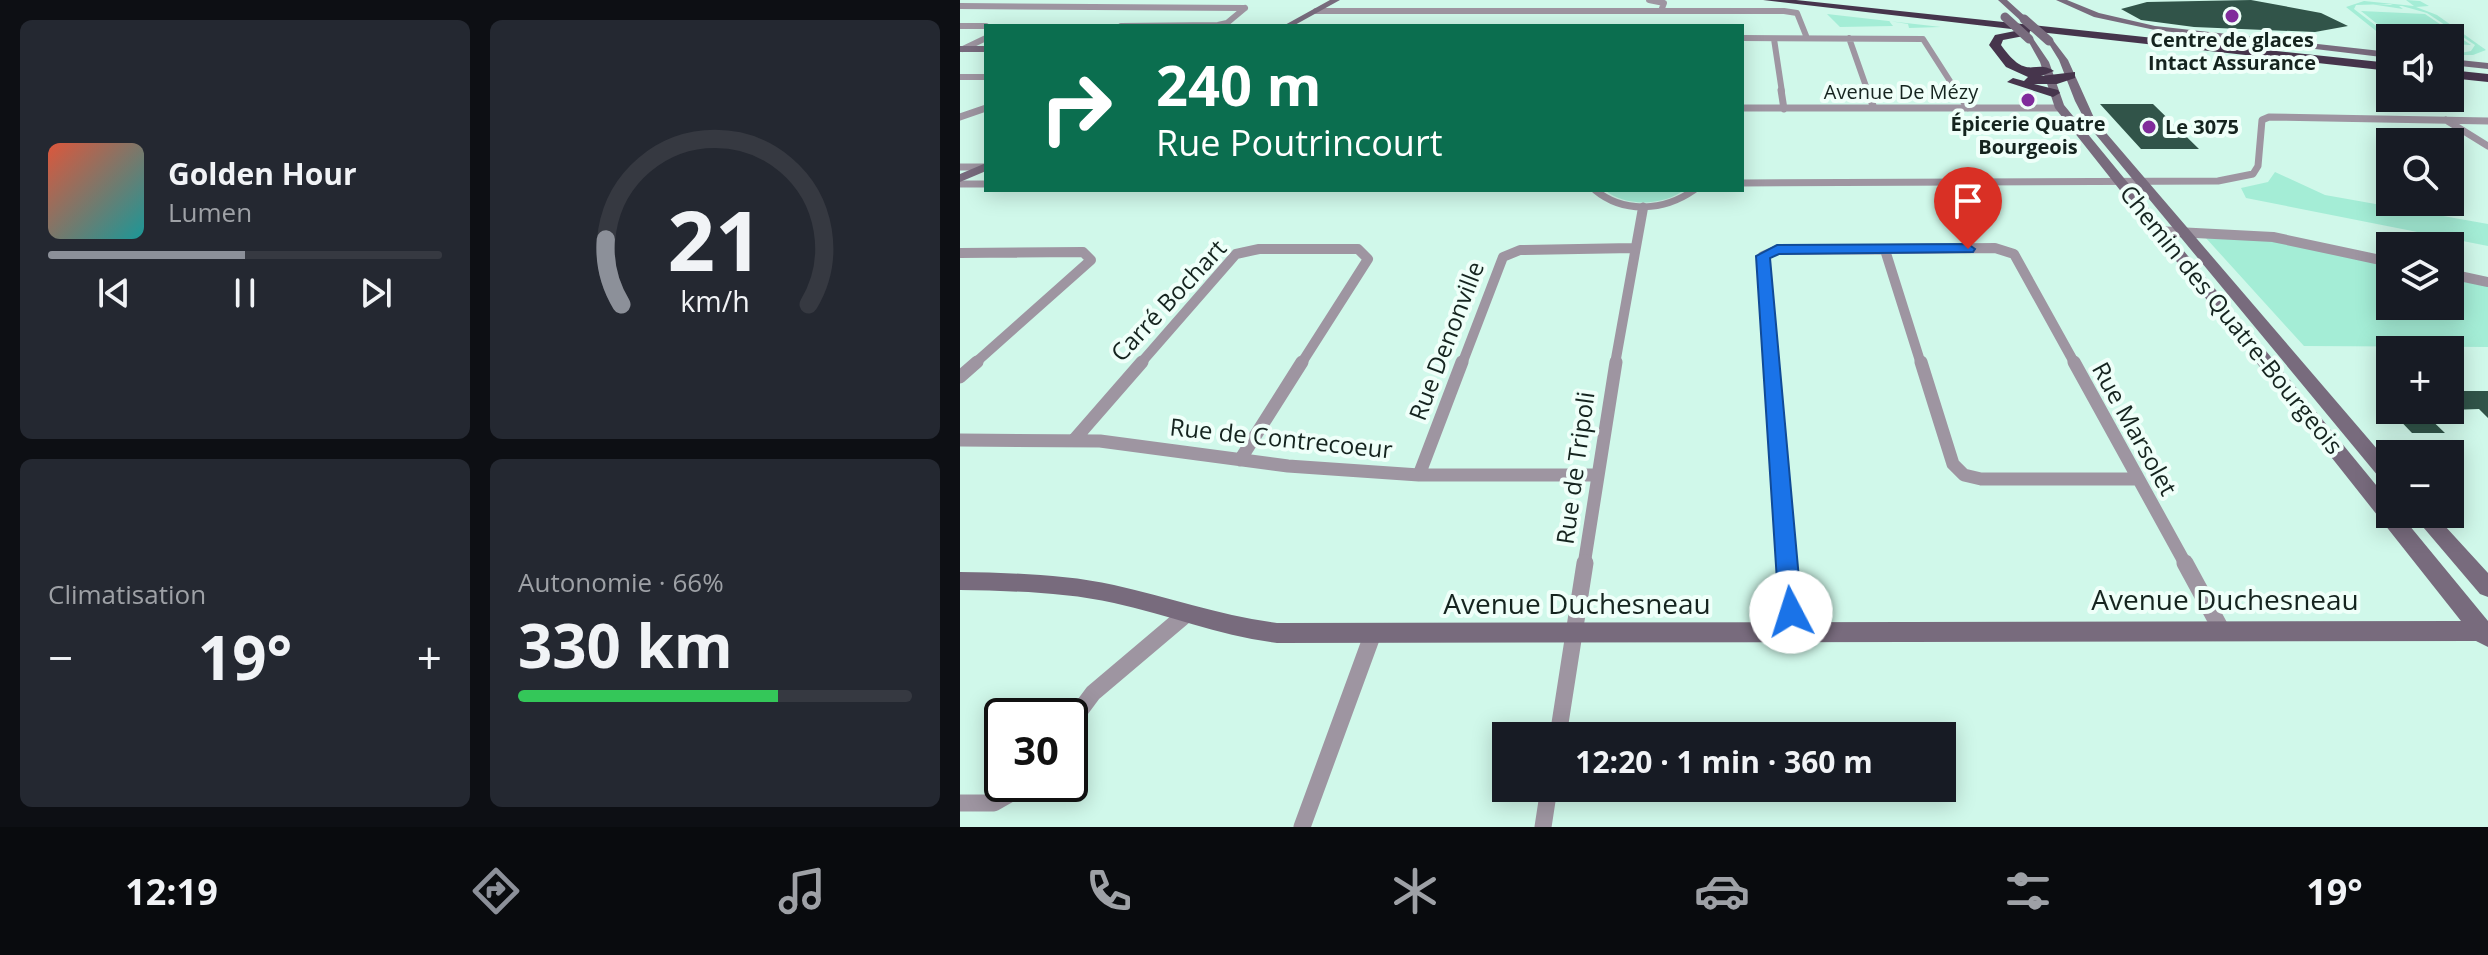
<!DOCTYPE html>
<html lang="fr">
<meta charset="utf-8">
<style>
body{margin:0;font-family:"Open Sans",sans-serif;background:#242831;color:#f1f3f6;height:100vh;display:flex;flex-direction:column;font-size:30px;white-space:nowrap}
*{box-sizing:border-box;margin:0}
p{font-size:26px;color:#9ea1a6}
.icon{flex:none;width:44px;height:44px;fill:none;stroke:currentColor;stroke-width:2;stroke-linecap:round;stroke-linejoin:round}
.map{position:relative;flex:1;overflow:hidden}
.panel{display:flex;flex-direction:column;gap:20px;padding:20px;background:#0d0f14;width:960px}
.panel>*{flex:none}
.banner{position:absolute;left:24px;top:24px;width:760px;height:168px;border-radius:0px;box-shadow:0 4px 20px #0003;background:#0b6e4f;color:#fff;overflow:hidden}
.controls{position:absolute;left:1416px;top:24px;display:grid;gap:16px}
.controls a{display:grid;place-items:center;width:88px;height:88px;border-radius:0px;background:#171b24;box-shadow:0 4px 20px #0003;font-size:40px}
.speed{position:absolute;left:24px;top:698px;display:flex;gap:16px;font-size:40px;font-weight:700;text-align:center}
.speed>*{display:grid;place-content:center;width:104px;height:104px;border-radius:50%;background:#171b24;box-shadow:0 4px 20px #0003;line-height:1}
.speed .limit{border:4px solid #111;border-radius:12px;background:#fff;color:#111}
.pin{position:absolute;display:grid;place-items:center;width:68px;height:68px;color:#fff;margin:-82px -34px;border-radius:50% 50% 50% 0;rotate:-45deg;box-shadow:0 0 8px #0007}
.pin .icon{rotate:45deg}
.me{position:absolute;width:88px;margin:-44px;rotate:355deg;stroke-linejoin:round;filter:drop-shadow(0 0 6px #0008)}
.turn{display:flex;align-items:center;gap:28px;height:168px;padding:0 40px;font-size:36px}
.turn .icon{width:104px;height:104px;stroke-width:2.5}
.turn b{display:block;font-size:56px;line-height:68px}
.big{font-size:60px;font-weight:700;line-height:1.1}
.panel .widget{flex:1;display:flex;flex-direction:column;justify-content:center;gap:12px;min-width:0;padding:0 28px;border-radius:12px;background:#242831}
.panel .dial{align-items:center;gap:0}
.dial svg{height:208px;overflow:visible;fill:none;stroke:#363941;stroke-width:7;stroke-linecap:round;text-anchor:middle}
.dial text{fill:#f1f3f6;stroke:none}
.song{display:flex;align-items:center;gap:24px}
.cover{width:96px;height:96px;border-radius:12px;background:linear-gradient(135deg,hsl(10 70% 55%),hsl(180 70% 35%))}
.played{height:8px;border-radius:4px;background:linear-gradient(90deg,#8c9099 50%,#363941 50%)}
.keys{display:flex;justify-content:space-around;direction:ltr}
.heat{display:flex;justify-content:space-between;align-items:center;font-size:44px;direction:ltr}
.charge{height:12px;border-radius:6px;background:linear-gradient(90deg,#34c759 66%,#363941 0)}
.panel .tiles{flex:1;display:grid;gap:20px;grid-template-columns:repeat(2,1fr)}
.trip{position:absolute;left:532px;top:722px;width:464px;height:80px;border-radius:0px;background:#171b24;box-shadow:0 4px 20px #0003;font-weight:700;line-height:80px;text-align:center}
.tab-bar{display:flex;height:128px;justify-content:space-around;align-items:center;background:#090b0e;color:#9ea1a6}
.tab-bar .icon{width:56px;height:56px}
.tab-bar .current{color:#8c9099}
.tab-bar b{font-size:36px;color:#f1f3f6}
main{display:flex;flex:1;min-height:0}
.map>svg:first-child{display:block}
.green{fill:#a4edd6}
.building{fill:#315449}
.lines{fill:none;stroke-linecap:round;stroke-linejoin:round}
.street-far4{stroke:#9e95a1;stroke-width:6}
.street-far3{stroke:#9e95a1;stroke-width:7}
.street-far2{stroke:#9e95a1;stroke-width:10}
.street-far1{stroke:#9e95a1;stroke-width:13}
.street{stroke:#9e95a1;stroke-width:17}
.secondary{fill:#786b7d;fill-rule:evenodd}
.highway{fill:#46354c;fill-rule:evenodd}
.secondary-bridge{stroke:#786b7d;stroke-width:9}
.route{fill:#1a73e8;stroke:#114b97;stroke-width:2}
.poi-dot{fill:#802c9b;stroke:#effff9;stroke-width:3}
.labels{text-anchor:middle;stroke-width:8;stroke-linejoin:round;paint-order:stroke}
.far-poi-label{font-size:20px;font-weight:bold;fill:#15241f;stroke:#effff9}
.far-street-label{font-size:20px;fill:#15241f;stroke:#effff9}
.street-label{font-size:24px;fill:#15241f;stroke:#effff9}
.near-street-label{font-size:28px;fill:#15241f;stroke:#effff9}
</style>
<main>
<section class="panel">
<div class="tiles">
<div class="widget">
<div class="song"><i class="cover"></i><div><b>Golden Hour</b><p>Lumen</p></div></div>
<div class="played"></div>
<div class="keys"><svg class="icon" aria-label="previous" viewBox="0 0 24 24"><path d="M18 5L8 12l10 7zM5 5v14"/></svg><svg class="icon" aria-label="pause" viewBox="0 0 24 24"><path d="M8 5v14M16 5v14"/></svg><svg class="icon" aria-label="next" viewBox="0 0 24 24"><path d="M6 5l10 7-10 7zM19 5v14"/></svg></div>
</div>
<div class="widget dial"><svg viewBox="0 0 100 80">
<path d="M14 69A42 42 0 1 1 86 69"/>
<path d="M14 69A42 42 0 0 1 8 44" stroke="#8c9099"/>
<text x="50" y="56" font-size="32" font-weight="700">21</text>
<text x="50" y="72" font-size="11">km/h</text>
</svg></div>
<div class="widget"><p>Climatisation</p>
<div class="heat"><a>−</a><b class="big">19°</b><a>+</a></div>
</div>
<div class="widget"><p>Autonomie · 66%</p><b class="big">330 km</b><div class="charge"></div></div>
</div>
</section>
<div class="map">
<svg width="1528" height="827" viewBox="0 0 1528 827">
<rect width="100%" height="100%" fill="#d0f8ea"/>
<path class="green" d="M1446 0 1460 1 1469 6 1456 7 1477 15 1526 50 1513 55H1490L1511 51 1515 45 1467 13 1442 6H1439L1443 9 1410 4 1433 5 1430 4 1396 5 1394 9 1432 38 1430 42 1386 7 1404 1 1454 6Z
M1401 11 1465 14 1511 45 1490 44V38H1435Z
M867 14 981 27 949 28 948 24 929 21 933 26 880 27Z
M1315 172 1365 195 1528 224V246L1286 198 1281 188 1308 182Z
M645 190H724C704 206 664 207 645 190Z
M1245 237 1326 242 1430 264V306H1490V278L1528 286V347L1344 346Z"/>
<path class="building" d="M1291 0 1361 13 1388 26 1355 32 1234 27 1181 20 1161 9 1187 2Z
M1140 104H1193L1239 149H1181Z
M1490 391H1528V418L1519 409 1490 410Z
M1430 410H1461L1485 433H1452Z"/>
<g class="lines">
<path class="street-far4" d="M689 0 704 3 701 11
M0 6 285 8
M356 11H824L837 13 847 38
M0 26H26
M161 26 258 25 267 23 285 8
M782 38 963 39 997 92
M889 38 908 92
M814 39 822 92
M3 49 26 38
M0 77H26"/>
<path class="street-far3" d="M821 90 824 109
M907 90 914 108
M996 90 1008 108
M782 108H1101
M0 117 26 108
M1486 120 1528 146
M0 167H26
M782 183 1258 181 1293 174 1298 166 1302 120 1309 117 1528 121
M0 184H26
M635 190C664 214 704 211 734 190
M682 210 683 206"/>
<path class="street-far2" d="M1197 231 1313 237 1430 262
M925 250 961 364
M0 253 123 252 131 260 14 364
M1490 274 1528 282
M180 364 276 254 299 249H398L408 259 341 364
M502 364 543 257 560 250 673 248
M655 364 683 208
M811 364 803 256 817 250 1035 248 1054 254 1115 364"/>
<path class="street-far1" d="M811 362 828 565
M961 362 993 464 1004 475 1021 479H1175
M1114 362 1226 565
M0 377 17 362
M0 440 140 441 328 466 459 475H638
M114 440 182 362
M280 460 342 362
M459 475 502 362
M624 565 656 362"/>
<path class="street" d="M827 563 833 633
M1225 563 1262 631
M110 724 133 693 224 616
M598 736 625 563
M0 803H34L67 784
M342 827 412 636
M583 827 589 788"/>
<path class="secondary" d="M370 0H380L333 26H323Z
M1038 0H1047L1068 19 1061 21Z
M1096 0H1107L1139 13 1195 26 1430 52V58L1195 30 1134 17Z
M1066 37H1072L1089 62 1104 105 1430 502V514H1440L1528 621V647L1516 641 317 643C261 636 209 615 154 603 104 592 52 591 0 590V572C52 573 103 574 154 585 209 597 261 616 317 623L1501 621 1095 108 1080 62Z
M1086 39H1092L1108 60 1135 120 1430 464V484L1423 482 1127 124 1115 101 1099 60Z
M0 46H26V52H0Z
M1490 59 1528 63V69L1490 65Z
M26 163V171L0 182V174Z
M1452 514H1474L1528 573V597L1520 594Z"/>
<path class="highway" d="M803 0H836L1430 63V71L1070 31 1069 35 1043 40 1041 45C1068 83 1074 58 1094 71L1081 76 1115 72V78L1097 84H1074L1098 90 1100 93 1093 97 1047 82 1053 78 1064 81 1068 77 1046 67 1029 45 1035 35 1060 30Z
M1490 70 1528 74V82L1490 78Z"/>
<path class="secondary-bridge" d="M1045 17 1069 39
M1064 19 1089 41"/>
</g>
<path class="route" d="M1008 244 1015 249 1013 252 819 254 810 258 842 612 839 619 831 621 823 619 819 612 796 256 817 245Z"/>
<g class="poi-dot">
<circle cx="1272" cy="16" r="8"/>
<circle cx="1068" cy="100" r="8"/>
<circle cx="1189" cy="127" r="8"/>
</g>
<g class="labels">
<g class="far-poi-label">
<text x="1272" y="47">Centre de glaces<tspan x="1272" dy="23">Intact Assurance</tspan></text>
<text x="1068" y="131">Épicerie Quatre<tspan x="1068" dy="23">Bourgeois</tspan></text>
<text x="1205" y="134" text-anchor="start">Le 3075</text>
</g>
<g class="far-street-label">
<text x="941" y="99">Avenue De Mézy</text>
</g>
<g class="street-label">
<text transform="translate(209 301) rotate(-47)" y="8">Carré Bochart</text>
<text transform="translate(1271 320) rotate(51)" y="8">Chemin des Quatre-Bourgeois</text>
<text transform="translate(487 341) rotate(-69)" y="8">Rue Denonville</text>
<text transform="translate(1174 429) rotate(61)" y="8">Rue Marsolet</text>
<text transform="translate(321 439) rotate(6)" y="8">Rue de Contrecoeur</text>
<text transform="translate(616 468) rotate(-82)" y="8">Rue de Tripoli</text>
</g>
<g class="near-street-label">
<text x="1265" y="610">Avenue Duchesneau</text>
<text x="617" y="614">Avenue Duchesneau</text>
</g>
</g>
</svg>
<div class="controls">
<a><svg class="icon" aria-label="sound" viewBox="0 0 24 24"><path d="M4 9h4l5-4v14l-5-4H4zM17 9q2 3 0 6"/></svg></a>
<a><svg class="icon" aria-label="search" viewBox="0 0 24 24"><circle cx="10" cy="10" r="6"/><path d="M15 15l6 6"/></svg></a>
<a><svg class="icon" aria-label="layers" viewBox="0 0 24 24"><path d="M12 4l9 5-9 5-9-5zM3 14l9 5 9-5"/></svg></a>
<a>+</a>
<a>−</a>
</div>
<div class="speed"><div class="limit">30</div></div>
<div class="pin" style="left:1008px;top:249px;background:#d93025"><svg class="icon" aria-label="arrive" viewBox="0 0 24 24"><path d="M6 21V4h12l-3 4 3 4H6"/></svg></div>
<svg class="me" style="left:831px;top:612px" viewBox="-20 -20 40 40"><circle r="19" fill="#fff"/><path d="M0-13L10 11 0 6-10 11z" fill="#1a73e8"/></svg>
<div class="trip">12:20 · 1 min · 360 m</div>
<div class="banner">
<div class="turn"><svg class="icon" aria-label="right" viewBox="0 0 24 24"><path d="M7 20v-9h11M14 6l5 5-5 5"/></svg><div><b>240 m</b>Rue Poutrincourt</div></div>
</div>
</div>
</main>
<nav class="tab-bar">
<b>12:19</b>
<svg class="icon current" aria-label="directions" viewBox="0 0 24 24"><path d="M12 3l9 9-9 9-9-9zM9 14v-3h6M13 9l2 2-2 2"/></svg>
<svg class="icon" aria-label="music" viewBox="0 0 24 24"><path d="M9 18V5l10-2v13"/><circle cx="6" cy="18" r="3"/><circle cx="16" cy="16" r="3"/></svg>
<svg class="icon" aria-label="phone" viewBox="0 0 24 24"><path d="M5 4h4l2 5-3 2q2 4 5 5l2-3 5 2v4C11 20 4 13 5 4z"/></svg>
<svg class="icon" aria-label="climate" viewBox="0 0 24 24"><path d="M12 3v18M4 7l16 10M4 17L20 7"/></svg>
<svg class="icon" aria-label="car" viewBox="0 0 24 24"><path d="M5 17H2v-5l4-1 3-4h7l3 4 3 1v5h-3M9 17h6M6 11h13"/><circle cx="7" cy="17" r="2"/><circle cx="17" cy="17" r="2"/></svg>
<svg class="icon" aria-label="filters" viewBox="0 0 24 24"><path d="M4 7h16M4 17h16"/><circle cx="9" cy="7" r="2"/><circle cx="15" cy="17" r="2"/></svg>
<b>19°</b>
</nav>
